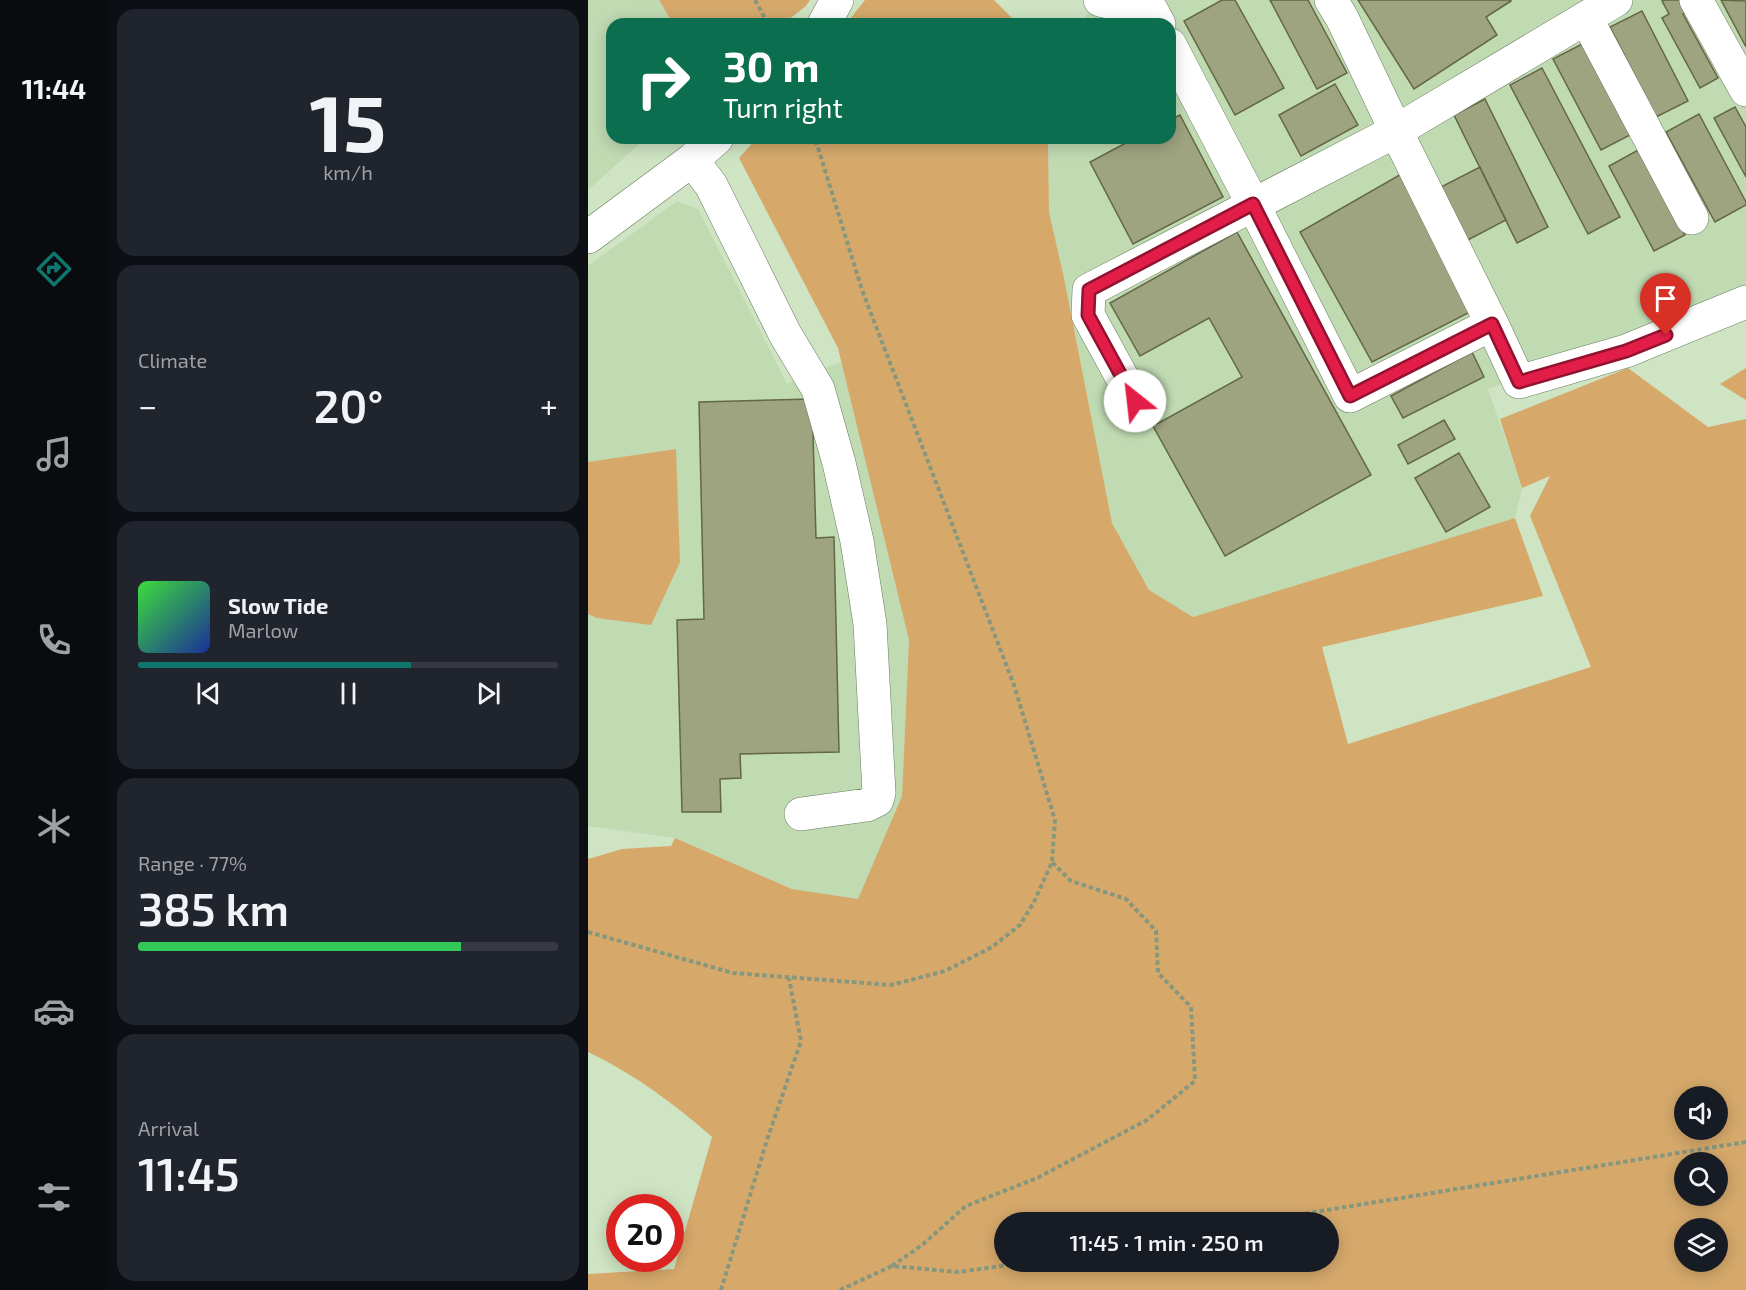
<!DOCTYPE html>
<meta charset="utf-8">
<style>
body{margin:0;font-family:"Exo 2",sans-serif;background:#20242c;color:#f1f3f6;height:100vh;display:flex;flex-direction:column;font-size:22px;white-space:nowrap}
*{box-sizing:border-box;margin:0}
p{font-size:20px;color:#9ea1a6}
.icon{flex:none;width:33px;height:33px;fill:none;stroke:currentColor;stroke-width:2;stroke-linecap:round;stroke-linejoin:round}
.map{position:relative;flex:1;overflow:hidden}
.side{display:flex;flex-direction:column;gap:9px;padding:9px;background:#0d0f14;width:480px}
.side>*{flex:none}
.hud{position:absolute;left:18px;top:18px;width:570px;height:126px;border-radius:18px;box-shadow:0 3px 15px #0003;background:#0b6e4f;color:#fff;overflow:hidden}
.controls{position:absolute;left:1086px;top:1086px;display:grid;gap:12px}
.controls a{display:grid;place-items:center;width:54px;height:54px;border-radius:50%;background:#171b24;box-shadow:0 3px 15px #0003;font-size:30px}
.speed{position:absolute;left:18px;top:1194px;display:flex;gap:12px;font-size:30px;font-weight:700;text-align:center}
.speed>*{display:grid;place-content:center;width:78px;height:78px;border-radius:50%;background:#171b24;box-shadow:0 3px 15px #0003;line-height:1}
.speed .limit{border:9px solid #d22;background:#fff;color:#111}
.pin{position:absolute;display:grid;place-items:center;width:51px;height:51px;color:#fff;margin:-62px -26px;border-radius:50% 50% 50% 0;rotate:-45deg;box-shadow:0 0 6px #0007}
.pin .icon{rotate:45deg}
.me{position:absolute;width:66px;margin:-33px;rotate:331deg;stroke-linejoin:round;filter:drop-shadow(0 0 4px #0008)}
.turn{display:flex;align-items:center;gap:21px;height:126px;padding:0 18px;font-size:27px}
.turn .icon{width:78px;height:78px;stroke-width:2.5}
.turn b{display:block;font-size:42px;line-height:51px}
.big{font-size:45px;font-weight:600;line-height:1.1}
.side .widget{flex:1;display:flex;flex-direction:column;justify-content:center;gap:9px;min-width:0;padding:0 21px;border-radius:18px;background:#20242c}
.side .dial{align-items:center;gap:0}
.dial b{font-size:78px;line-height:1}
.song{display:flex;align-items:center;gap:18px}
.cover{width:72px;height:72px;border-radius:9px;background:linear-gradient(135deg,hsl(120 70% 55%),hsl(230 70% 35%))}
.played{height:6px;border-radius:3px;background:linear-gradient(90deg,#0f766e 65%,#363941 65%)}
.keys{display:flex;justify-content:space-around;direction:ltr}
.heat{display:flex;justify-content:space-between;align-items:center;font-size:33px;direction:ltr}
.charge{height:9px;border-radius:4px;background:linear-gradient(90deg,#34c759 77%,#363941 0)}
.trip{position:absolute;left:406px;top:1212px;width:345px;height:60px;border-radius:30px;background:#171b24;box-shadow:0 3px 15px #0003;font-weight:600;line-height:60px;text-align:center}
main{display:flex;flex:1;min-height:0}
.menu{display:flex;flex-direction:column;width:108px;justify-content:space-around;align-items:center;background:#090b0e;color:#9ea1a6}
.menu .icon{width:42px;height:42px}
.menu .active{color:#0f766e}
.menu b{font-size:27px;color:#f1f3f6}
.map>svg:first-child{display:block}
.built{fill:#c0dab2}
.green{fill:#d6a96b;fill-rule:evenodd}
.building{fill:#9ea380;stroke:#626746;stroke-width:1.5}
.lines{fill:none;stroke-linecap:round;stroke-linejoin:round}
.minor-casing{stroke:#687c5e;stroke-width:34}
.path{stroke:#87977e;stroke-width:4;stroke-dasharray:4.5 3;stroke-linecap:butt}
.minor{stroke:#fff;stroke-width:33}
.route-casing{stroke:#92132f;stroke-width:15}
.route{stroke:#e11d48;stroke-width:10}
</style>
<main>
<nav class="menu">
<b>11:44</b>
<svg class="icon active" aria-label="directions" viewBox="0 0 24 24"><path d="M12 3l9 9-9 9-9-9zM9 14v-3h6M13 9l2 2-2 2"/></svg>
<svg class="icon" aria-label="music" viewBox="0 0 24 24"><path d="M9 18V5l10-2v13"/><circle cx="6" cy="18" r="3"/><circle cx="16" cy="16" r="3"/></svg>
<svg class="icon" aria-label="phone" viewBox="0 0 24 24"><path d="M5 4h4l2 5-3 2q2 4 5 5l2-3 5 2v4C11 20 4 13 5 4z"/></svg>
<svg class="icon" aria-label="climate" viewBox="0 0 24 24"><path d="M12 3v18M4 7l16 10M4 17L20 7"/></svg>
<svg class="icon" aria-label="car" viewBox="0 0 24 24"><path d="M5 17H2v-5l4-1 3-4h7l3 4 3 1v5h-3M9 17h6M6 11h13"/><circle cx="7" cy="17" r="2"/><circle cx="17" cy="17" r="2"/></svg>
<svg class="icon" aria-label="filters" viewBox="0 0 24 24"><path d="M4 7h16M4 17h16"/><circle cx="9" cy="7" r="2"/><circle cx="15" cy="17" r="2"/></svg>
</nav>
<section class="side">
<div class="widget dial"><b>15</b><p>km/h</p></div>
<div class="widget"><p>Climate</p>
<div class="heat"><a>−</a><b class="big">20°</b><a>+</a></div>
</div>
<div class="widget">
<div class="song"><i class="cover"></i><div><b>Slow Tide</b><p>Marlow</p></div></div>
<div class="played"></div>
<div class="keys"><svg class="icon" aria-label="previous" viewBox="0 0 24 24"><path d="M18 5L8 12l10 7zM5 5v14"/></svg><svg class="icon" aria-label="pause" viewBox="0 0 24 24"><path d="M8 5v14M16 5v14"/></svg><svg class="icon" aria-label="next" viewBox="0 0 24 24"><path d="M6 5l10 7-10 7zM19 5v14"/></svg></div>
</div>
<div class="widget"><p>Range · 77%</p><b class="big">385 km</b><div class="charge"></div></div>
<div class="widget"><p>Arrival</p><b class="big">11:45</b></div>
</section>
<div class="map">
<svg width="1158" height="1290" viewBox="0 0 1158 1290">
<rect width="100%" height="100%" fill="#cee4c3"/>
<path class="built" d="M0 0H71L85 24H24V138H58L0 190Z
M507 0H1158V290L900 389 934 488 927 518 606 617 561 590 524 523 476 278 461 212 460 138H582V24H494Z
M89 201 110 209 199 384 254 361 321 640 314 796 270 900 204 889 87 838 0 826V266Z"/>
<path class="green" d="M71 0H222L218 6 195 24H85Z
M277 0H406L430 24H258Z
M169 138H460L461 212 476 278 524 523 561 590 605 617 927 518 955 596 734 647 760 744 1003 667 942 516 962 476 934 488 912 419 1040 368 1120 427 1158 419V1290H0V1274L86 1269 124 1137C87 1104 46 1074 0 1052V859L34 849 83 846 87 838 204 889 270 899 314 796 321 640 250 348 151 158ZM1130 1096V1130H1096V1096ZM1096 1162H1130V1196H1096ZM417 1222H741V1262H417ZM1096 1228H1130V1262H1096Z
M1158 368V400L1132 384Z
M88 449 92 562 63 625 9 618 0 614V462Z"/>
<path class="building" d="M634 0H647L696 88 647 115 596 21Z
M682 0H720L759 73 729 89Z
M770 0H922L923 1 898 17 909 35 826 89Z
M1077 0H1099L1104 9 1095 14 1130 78 1112 88 1074 18 1081 14 1074 1Z
M1133 0 1158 1V47Z
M1054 11 1100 101 1068 117 1022 27Z
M996 43 1044 134 1013 150 965 59Z
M954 68 1032 217 1000 234 922 85Z
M747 84 770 125 713 156 691 115Z
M897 99 960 227 929 243 866 115Z
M1147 107 1158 127V177L1126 118Z
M1111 114 1158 202V205L1127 222 1078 132Z
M592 115 635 197 545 244 502 162 547 138H582V120Z
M1052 149 1097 235 1066 251 1021 166Z
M892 167 918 220 878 241 851 188Z
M815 173 888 309 784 362 712 232Z
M649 232 783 475 637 556 565 426 654 377 621 318 552 356 522 303Z
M884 352 896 377 815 418 803 396Z
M224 399 228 538 246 537 251 752 152 754 153 778 132 779 133 812H94L89 620 116 619 111 402Z
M856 420 867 439 820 464 810 445Z
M871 453 902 507 858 532 827 478Z"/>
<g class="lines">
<g class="minor-casing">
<path id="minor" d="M512 0 564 11 571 24
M743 0 754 18 808 131 904 324
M1108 0 1158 90
M998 18 1104 218
M236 24 249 0
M582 45 665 204 762 396 904 324 931 382 1038 351 1158 302
M104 160 123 185 197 334 230 389 251 463 269 541 282 624 291 793 289 800 279 805 213 814
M0 237 104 160 129 138
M547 401 500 315 501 290 808 131 1028 0"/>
</g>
<path class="path" d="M167 0 180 24
M0 932 145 973 303 985 357 971 404 947 432 925 446 902 464 862 467 820 426 685 274 290 227 138
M665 1222 1158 1142
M304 1266 334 1245 378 1206 449 1178 559 1120 607 1081 603 1007 570 973 568 931 538 899 483 881 464 862
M133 1290 179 1140 213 1041 201 978
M252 1290 304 1266 370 1272 443 1262"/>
<use href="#minor" class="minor"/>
</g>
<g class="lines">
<g class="route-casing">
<path id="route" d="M547 401 500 315 501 290 665 204 762 396 904 324 931 382 1038 351 1078 335"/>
</g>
<use href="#route" class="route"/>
</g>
</svg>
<div class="controls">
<a><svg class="icon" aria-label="sound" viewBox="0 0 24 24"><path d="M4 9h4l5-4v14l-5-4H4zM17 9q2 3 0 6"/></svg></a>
<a><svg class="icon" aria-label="search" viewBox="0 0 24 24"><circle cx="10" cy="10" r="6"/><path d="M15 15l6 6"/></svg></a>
<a><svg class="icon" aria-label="layers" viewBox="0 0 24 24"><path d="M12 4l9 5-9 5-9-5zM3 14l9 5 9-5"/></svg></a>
</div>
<div class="speed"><div class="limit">20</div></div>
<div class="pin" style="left:1078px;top:335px;background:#d93025"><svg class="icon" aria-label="arrive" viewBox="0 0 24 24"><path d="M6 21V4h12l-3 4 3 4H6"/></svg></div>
<svg class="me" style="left:547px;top:401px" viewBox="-20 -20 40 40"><circle r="19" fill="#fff"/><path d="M0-13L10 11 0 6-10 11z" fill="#e11d48"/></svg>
<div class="trip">11:45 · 1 min · 250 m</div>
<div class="hud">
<div class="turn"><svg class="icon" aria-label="right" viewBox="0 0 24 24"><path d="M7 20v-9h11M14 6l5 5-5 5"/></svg><div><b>30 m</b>Turn right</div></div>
</div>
</div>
</main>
